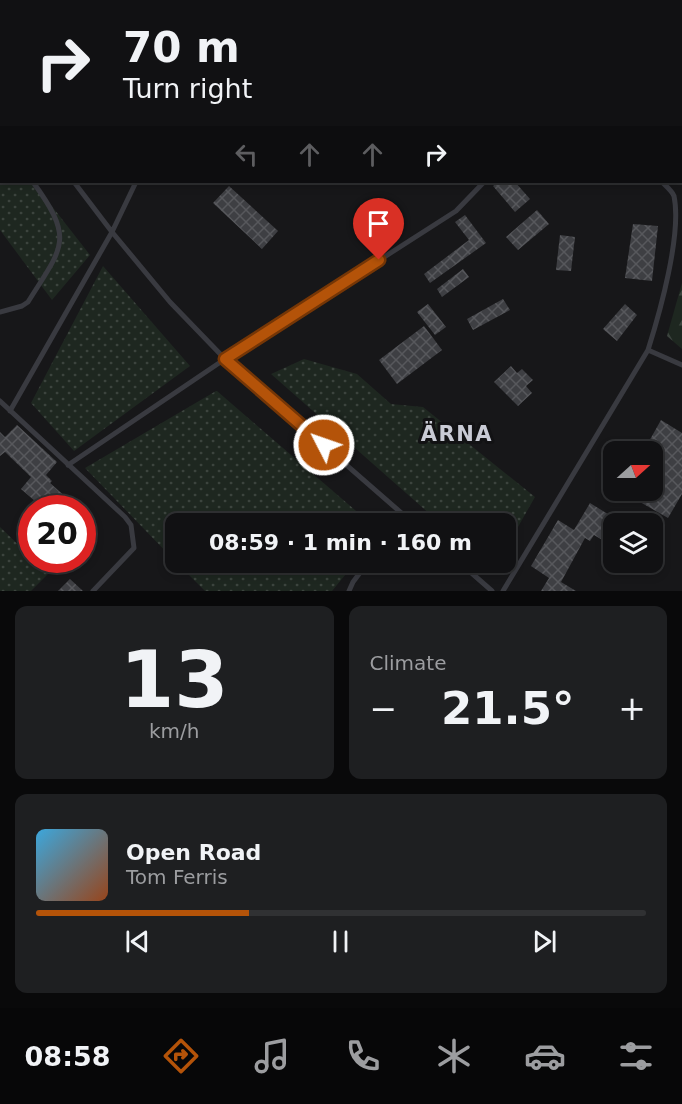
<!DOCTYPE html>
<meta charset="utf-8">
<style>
body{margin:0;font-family:"DejaVu Sans",sans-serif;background:#1e1f21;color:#f1f3f6;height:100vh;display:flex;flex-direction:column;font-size:22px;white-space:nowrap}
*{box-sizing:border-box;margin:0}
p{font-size:20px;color:#9c9da0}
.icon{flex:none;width:33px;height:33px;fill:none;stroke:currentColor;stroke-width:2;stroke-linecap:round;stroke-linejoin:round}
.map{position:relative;height:591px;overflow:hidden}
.side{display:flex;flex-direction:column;gap:15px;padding:15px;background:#09090a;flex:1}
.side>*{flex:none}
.banner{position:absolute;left:0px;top:0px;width:682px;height:183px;box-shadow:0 3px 9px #0003,0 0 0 2px #303133;background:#111113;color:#f1f3f6;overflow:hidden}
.needle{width:39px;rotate:69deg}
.buttons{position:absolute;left:603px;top:441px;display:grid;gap:12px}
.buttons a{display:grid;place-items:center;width:60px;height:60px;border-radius:12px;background:#111113;box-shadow:0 3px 9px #0003,0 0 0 2px #303133;font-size:30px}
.speed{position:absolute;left:18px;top:495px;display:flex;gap:12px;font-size:30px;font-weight:700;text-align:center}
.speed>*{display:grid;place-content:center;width:78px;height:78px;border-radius:50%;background:#111113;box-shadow:0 3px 9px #0003,0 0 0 2px #303133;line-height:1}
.speed .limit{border:9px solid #d22;background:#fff;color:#111}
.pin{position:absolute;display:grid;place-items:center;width:51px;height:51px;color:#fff;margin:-62px -26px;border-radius:50% 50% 50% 0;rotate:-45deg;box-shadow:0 0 6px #0007}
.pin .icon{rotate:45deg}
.me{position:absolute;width:66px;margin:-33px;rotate:311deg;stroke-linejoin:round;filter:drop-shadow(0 0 4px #0008)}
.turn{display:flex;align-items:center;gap:21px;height:126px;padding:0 24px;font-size:27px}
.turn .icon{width:78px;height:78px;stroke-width:2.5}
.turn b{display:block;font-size:42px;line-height:51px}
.lanes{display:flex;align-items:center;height:57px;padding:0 24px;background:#0003;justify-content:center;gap:30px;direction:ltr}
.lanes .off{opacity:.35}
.big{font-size:45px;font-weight:800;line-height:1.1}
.side .card{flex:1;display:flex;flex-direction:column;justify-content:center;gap:9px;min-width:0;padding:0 21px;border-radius:12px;background:#1e1f21}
.side .dial{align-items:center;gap:0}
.dial b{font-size:78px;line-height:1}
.song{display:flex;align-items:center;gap:18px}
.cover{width:72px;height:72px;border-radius:9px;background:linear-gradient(135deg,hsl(200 70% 55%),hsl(20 70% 35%))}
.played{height:6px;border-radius:3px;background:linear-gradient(90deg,#b45309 35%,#303133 35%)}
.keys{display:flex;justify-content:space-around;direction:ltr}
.heat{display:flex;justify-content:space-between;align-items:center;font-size:33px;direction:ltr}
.side .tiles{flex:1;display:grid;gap:15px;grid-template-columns:1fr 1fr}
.card:last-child{grid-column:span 2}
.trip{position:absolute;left:165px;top:513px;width:351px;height:60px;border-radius:12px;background:#111113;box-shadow:0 3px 9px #0003,0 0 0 2px #303133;font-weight:800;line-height:60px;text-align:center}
.dock{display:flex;height:96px;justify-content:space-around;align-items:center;background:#070708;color:#9c9da0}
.dock .icon{width:42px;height:42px}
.dock .on{color:#b45309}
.dock b{font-size:27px;color:#f1f3f6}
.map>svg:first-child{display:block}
.grass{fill:url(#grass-dots)}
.forest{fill:url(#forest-firs)}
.building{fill:url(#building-cross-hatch)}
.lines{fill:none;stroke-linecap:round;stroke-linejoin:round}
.service{stroke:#393a40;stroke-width:5}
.route-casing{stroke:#753606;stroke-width:15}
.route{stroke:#b45309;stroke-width:10}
.labels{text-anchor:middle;stroke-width:6;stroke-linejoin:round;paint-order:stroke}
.district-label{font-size:21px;font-weight:bold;letter-spacing:1.5px;fill:#c9cbd5;stroke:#121214}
</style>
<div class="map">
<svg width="682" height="591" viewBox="0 0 682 591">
<defs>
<pattern id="grass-dots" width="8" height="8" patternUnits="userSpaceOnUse" patternTransform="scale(1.5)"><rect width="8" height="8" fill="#1e2720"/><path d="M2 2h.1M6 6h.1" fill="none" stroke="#3c443e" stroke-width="1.8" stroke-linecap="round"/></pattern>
<pattern id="forest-firs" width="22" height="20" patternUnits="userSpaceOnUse" patternTransform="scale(1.5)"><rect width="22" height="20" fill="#1e2720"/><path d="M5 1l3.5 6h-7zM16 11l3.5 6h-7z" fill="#3c443e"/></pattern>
<pattern id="building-cross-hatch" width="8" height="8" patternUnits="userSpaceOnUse" patternTransform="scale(1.5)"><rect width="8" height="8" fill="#3e3f43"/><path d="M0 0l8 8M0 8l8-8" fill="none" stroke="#57585c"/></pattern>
</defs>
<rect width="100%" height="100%" fill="#171719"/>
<path class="grass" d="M0 140 2 182H33L90 255 52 300 0 230Z
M103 266 190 366 74 451 31 403Z
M304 359 357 374 391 404 423 407 535 497 506 548V524L440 523 271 374Z
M216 391H217L370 523 176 524 175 561 85 468Z
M0 527 31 557 32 560H35L49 573 31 591H0Z
M177 563H355L332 591H205Z"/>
<path class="forest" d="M682 283V349L667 336Z"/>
<path class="building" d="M498 182H515L530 199 515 212 493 186Z
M229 186 278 231 262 249 213 203Z
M537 210 549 224 518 250 506 237Z
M465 215 486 243 430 283 424 274 469 240 455 222Z
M633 224 658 226 652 281 625 278Z
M560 235 575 237 571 271 556 270Z
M463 269 469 277 442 297 437 289Z
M503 299 510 310 473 330 467 319Z
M428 304 446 327 435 335 417 312Z
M625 304 637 315 617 341 603 329Z
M424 326 442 350 397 384 379 360Z
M511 366 517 373 522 369 533 380 526 386 532 393 518 406 494 382Z
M661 420 682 433V494L668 518 619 490H652V452H643Z
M17 425 57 462 46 475 52 481 50 483 78 508H43L21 489 31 477 5 452 0 456V432L5 437Z
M590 503 624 524H614V547L594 535 590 541 585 538 561 582 576 591H541L549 578 531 566 558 520 574 530Z
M70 579 83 591H58Z"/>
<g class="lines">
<path class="service" d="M13 0 14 2
M134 0 135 2
M510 0 511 2
M0 2 2 0
M51 2 52 0
M561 2V0
M0 83 2 85
M0 136 2 139
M74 182 112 232 170 302 225 359 414 524
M0 312 22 306 28 302C63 246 75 240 33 182
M648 350C660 312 682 234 674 196 672 191 666 186 662 182
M0 401 125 517 131 525 134 548 93 591
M10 411 112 232 136 182
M68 465 225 359 456 211 484 182
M459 562 492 591
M349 591 353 582 368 562
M503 591 648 350 682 365"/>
</g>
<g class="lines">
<g class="route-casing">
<path id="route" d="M324 445 225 359 379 260"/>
</g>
<use href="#route" class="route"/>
</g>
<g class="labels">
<g class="district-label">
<text x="457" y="441">ÄRNA</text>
</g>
</g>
</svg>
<div class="buttons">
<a><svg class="needle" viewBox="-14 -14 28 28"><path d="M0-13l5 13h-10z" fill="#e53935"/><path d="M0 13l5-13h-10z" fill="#9c9da0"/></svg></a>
<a><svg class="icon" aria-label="layers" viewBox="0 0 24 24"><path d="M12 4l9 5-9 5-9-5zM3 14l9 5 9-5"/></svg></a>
</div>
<div class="speed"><div class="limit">20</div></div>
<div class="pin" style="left:379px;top:260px;background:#d93025"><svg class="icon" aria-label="arrive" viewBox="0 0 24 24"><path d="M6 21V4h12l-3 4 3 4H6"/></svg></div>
<svg class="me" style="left:324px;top:445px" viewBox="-20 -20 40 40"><circle r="17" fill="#b45309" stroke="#fff" stroke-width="3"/><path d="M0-11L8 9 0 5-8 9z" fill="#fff"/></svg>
<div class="trip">08:59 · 1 min · 160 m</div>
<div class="banner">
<div class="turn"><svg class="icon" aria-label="right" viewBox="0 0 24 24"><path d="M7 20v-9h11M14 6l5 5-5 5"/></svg><div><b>70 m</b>Turn right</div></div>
<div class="lanes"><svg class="icon off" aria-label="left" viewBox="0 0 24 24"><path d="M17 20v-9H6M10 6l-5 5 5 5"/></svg><svg class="icon off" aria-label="ahead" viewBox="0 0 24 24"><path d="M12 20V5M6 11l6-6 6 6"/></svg><svg class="icon off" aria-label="ahead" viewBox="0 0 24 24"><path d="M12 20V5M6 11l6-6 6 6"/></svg><svg class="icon" aria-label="right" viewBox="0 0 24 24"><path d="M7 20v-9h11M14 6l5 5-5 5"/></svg></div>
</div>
</div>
<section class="side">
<div class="tiles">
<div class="card dial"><b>13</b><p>km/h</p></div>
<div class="card"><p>Climate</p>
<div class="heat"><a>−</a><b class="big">21.5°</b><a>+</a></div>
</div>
<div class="card">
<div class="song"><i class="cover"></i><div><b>Open Road</b><p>Tom Ferris</p></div></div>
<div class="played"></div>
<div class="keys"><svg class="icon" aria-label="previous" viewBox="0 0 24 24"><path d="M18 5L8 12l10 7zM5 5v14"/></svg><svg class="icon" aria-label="pause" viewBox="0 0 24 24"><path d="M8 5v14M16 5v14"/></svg><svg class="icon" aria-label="next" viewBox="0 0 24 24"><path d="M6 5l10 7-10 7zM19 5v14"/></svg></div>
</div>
</div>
</section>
<nav class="dock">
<b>08:58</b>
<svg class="icon on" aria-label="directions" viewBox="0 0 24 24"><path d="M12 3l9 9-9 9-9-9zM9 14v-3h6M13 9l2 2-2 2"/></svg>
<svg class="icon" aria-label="music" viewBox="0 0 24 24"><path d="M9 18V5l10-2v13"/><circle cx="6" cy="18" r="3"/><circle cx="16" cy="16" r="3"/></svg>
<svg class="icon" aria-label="phone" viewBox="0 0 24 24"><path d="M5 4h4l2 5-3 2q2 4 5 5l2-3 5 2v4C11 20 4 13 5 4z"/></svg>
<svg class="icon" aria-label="climate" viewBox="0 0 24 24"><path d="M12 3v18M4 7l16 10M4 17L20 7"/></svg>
<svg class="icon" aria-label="car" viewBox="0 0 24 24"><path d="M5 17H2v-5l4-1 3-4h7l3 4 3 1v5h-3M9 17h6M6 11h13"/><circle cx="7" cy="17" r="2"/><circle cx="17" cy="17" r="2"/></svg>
<svg class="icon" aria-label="filters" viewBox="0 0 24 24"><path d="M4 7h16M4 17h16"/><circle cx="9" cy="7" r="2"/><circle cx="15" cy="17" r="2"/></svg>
</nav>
